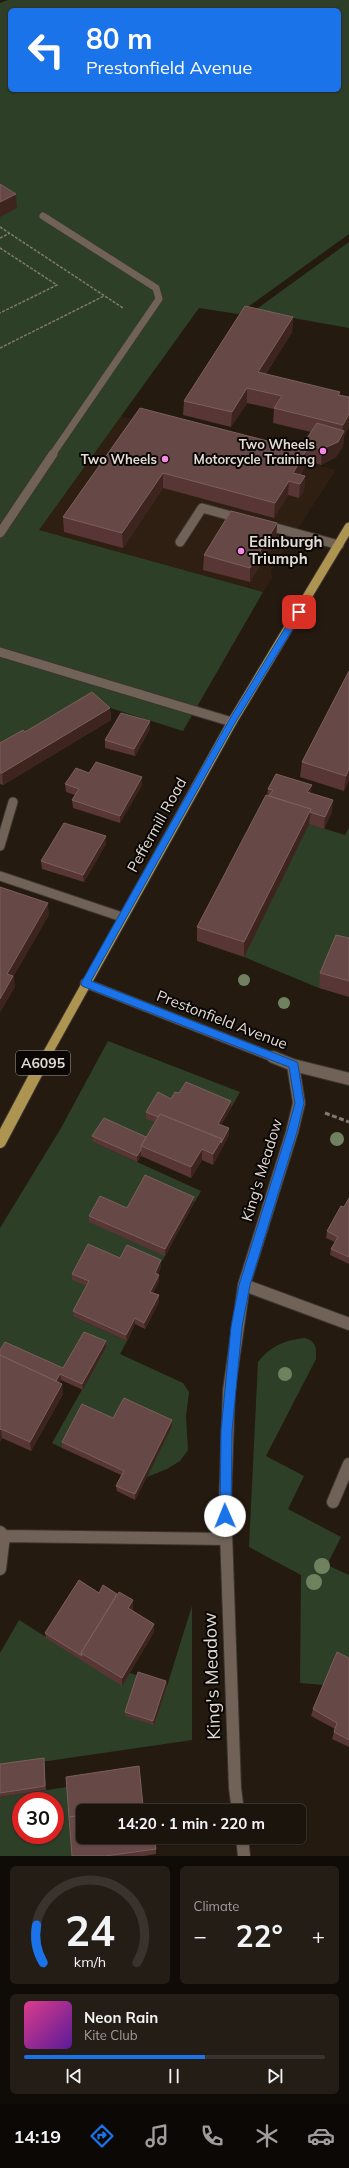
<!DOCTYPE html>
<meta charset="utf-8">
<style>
body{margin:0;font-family:Mulish,sans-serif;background:#241d15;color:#f1f3f6;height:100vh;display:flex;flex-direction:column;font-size:15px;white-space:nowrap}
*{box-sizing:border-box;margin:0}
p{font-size:13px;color:#a09e9d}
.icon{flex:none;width:22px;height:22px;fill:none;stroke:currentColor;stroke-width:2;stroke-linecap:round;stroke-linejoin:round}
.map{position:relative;height:1856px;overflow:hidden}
.drawer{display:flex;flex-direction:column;gap:10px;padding:10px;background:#0f0b07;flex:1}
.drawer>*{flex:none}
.hud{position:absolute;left:8px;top:8px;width:333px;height:84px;border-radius:6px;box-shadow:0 1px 3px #0004,0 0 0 1px #39332d;background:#1a73e8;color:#fff;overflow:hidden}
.speed{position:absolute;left:12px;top:1792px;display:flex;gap:8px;font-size:20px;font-weight:700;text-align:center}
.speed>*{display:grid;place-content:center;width:52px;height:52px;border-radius:50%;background:#1b140c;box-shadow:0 1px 3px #0004,0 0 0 1px #39332d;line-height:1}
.speed .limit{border:6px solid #d22;background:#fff;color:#111}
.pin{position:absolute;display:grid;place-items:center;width:34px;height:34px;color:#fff;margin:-17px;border-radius:8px;box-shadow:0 2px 6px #0006}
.me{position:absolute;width:44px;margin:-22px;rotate:359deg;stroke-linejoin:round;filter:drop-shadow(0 0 3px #0008)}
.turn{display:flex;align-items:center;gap:14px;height:84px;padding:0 12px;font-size:18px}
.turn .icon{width:52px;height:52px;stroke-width:2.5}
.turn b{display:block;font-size:28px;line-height:34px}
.big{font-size:30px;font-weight:700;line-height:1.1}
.drawer .tile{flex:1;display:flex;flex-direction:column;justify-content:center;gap:6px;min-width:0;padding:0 14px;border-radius:6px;background:#241d15}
.drawer .dial{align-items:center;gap:0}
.dial svg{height:104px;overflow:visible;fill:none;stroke:#39332d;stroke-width:7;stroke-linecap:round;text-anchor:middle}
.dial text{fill:#f1f3f6;stroke:none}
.song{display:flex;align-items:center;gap:12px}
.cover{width:48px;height:48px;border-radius:6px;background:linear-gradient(135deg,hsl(330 70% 55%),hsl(270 70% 35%))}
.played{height:4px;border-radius:2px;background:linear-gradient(90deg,#1a73e8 60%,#39332d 60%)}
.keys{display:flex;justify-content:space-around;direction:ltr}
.heat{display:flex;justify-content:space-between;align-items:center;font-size:22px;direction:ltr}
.drawer .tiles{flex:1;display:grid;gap:10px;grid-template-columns:1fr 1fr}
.tile:last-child{grid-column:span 2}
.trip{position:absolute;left:76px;top:1804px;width:230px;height:40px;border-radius:6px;background:#1b140c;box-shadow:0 1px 3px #0004,0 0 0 1px #39332d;font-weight:700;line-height:40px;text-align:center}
.tabs{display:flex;height:64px;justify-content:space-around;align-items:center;background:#0b0805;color:#a09e9d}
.tabs .icon{width:28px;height:28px}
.tabs .selected{color:#1a73e8}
.tabs b{font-size:18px;color:#f1f3f6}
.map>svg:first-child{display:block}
.built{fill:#2f1f12}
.green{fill:#2d4027;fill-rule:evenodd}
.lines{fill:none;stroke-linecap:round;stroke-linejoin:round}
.minor-far2-casing{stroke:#3c3430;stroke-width:8}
.minor-far1-casing{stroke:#3c3430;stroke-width:11}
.minor-casing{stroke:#3c3430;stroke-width:14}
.major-far1-casing{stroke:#3c3430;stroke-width:11}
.major-casing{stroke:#3c3430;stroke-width:14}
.path-far1{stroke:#817870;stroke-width:1.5;stroke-dasharray:3 1.5;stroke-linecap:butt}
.path{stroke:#817870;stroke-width:3;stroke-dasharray:5 2.5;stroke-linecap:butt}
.minor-far2{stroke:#706257;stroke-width:7}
.minor-far1{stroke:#706257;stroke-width:9}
.minor{stroke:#706257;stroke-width:12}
.major-far1{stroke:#ae9451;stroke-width:9}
.major{stroke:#ae9451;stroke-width:12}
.tree{fill:#708160}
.wall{fill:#583635}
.shaded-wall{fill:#3d241f}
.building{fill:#664846;stroke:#7a5f5d}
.route{fill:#1a73e8;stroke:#114b97}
.poi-dot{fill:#f888ea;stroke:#0a0603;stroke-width:1.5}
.labels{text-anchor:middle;stroke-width:4;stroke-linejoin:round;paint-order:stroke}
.far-poi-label{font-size:13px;font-weight:bold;fill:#e3dbd5;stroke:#0a0603;text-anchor:end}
.shield{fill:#0a0603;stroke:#a29b96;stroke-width:1}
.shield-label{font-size:14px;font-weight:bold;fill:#e3dbd5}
.poi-label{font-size:15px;font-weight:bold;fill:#e3dbd5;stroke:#0a0603;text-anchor:start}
.street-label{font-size:15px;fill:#e3dbd5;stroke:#0a0603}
.near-street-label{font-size:18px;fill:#e3dbd5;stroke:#0a0603}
</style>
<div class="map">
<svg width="349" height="1856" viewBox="0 0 349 1856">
<rect width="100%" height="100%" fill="#241a10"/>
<path class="built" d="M121 416 336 470 271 570 272 579 263 592 39 530Z"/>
<path class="green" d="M8 0H349V234L238 314 199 308 39 530 263 592 183 731 82 699 0 749V3ZM10 10H339V90H10Z
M349 242V328L254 311Z
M309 824 345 835 349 828V954L334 950 319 988 244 957Z
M108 1041 240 1092 231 1108 160 1125 148 1144 93 1142 201 1191 194 1203 146 1182 165 1256 159 1266 90 1288 74 1317 127 1341 120 1354 183 1383 189 1392 186 1416 188 1450 180 1461 167 1469 147 1477 172 1426 113 1424 83 1410 62 1448 52 1443 106 1347 64 1374 0 1358V1228L61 1128Z
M305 1338C317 1342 316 1348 316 1359L266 1456 304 1476 288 1509 341 1537 327 1565 349 1575V1667L324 1685 300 1683 301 1575 249 1547 258 1362C270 1346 285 1340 305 1338Z
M192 1606V1740L0 1768V1653L19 1620 122 1685 130 1673 167 1686Z
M67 1787 73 1856H0V1797ZM21 1801H55V1835H21Z"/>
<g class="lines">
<g class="minor-far2-casing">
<path id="minor-far2" d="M43 216 156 288 159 299 52 455"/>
</g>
<g class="minor-far1-casing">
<path id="minor-far1" d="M265 525 339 545
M0 533 53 454
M180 542 202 508 242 519
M0 652 232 722
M0 846 13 802
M0 876 122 917
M85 983 275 1058"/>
</g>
<g class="minor-casing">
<path id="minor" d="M273 1057 293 1065 349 1079
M244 1285 349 1324
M333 1502 349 1464
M0 1532 4 1536 226 1539
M0 1569 4 1536
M238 1811 235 1788 225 1504 229 1390 244 1285 292 1132 299 1103 293 1065
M242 1837 244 1856"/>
</g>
<g class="major-far1-casing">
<path id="major-far1" d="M45 1058 232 722 349 527"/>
</g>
<g class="major-casing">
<path id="major" d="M0 1142 45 1057"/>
</g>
<path class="path-far1" d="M0 227 123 308
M0 238 10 233
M0 248 57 285 0 313
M0 348 104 296"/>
<path class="path" d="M325 1113 349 1122"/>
<use href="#minor-far2" class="minor-far2"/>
<use href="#minor-far1" class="minor-far1"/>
<use href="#minor" class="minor"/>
<use href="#major-far1" class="major-far1"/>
<use href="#major" class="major"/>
</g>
<g class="tree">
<circle cx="244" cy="980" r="6"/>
<circle cx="284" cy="1003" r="6"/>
<circle cx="337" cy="1139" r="7"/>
<circle cx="285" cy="1374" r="7"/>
<circle cx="322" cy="1566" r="8"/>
<circle cx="314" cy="1582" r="8"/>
</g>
<path class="wall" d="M293 317 292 332 266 374 349 397V426L344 436 343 446 336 457 321 465 305 460V466L300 475 305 476 304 491 299 498 288 495 274 518 163 488 123 548 64 532 63 517 140 408 303 450V444L311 432 273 423 274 409 247 403 231 427 183 415 184 401Z
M277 523 276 538 250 582 203 570 204 555Z
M349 671V780L344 791 300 777 302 762Z
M110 708 111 720 3 785 0 784V743L25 732Z
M150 729 135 756 105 748V740Z
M89 773 142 777V785L120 823 73 808 72 800 75 795 66 792 65 784Z
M268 789 311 793 332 812 324 829 309 824 244 957 197 941V927L267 796Z
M106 836V844L84 882 42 869 41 861Z
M349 938V997L319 988 320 973Z
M171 1099 231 1108 221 1125 229 1128V1135L213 1165 202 1160 191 1178 141 1156 137 1162 93 1142 92 1136 146 1137 155 1122 146 1119V1112Z
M194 1197V1203L165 1256 89 1222V1216L127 1208Z
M349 1198V1264L330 1255 331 1249 335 1242 326 1238 327 1231 344 1207Z
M120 1258 161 1260V1267L158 1274 159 1281 153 1293 159 1295V1302L145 1329 135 1324 127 1341 74 1317 73 1311 87 1286 72 1280V1274Z
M106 1341V1347L83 1390 61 1380 59 1383 63 1394 31 1451 2 1438 0 1442V1350L63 1368Z
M113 1418 172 1420V1426L135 1500 117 1491 116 1486 121 1475 62 1448V1442Z
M99 1593 117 1594 133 1600V1608L132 1610 154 1624V1632L122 1686 46 1638 45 1633Z
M349 1658V1747L332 1739 335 1729 311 1716 313 1709Z
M166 1681 167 1686 154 1725 126 1716 125 1712Z
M44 1758V1762L46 1790 0 1797V1764Z
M83 1811 156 1849V1854L144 1856H72Z"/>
<path class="shaded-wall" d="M16 194 17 208 0 217V202Z
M293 317 292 332 258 387V372Z
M247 388V403L231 427 232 412Z
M349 414V426L344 436 343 446 336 457 321 465 322 449 342 434 343 425Z
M306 451 305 466 295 482 293 473Z
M163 473V488L123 548 122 533Z
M305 476 304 491 299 498 300 484Z
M289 481 288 495 274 518 275 503Z
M277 523 276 538 250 582V568Z
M110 708 111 720 3 785 2 773Z
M150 721V729L135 756 134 749Z
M349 769V780L344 791 346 776Z
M142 777V785L120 823V816Z
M312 785 310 797 307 792Z
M333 800 332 812 324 829 325 817Z
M311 809 309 824 244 957V942Z
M106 836V844L84 882 83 875Z
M48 903 49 915 14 976 15 987 0 1013V999L7 974Z
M231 1101V1108L218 1130V1124Z
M229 1128V1135L213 1165V1154L222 1139Z
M202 1149V1160L191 1178V1167Z
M141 1150V1156L137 1162V1156Z
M194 1197V1203L165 1256V1249Z
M161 1260V1267L155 1279V1273Z
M159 1275V1281L151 1298 150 1292Z
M159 1295V1302L145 1329 144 1323Z
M135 1318V1324L127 1341 126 1335Z
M106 1341V1347L83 1390 82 1384Z
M60 1374 61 1380 55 1390V1384Z
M62 1384 63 1394 31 1451 30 1442Z
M172 1420V1426L135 1500V1494Z
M1 1429 2 1438 0 1442V1430Z
M133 1600V1608L128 1616V1608Z
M154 1624V1632L122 1686V1678Z
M166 1681 167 1686 154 1725 153 1721Z"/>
<path class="building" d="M0 184 16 194 0 202Z
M245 306 293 317 258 372 340 392 338 395 349 397V414L343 425 274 408 282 396 247 388 232 412 184 401Z
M140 408 306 451 293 473 305 476 300 484 289 481 275 503 163 473 122 533 63 517Z
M317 423 344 431 338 442 322 449 303 444Z
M231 511 277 523 250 568 204 555Z
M349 671V769L346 776 302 762Z
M92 692 110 708 2 773H0V743L23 730 25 732Z
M121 713 150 721 134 749 105 740Z
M96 762 142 777 120 816 72 800 79 789 65 784 76 768 89 773Z
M276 774 312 785 307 792 333 800 325 817 310 812 311 809 269 796 273 790 268 789Z
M266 795 311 809 244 942 197 927Z
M64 823 106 836 83 875 41 861Z
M0 887 48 903 7 974 13 976 0 999Z
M336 935 349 938V981L320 973Z
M186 1082 231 1101 218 1124 229 1128 221 1143 222 1139 160 1114 158 1117 146 1112 158 1092 171 1099 175 1092 179 1093Z
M160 1114 222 1139 213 1154 202 1149 191 1167 141 1146Z
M104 1118 146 1137 141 1146V1150L137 1156 92 1136Z
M145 1175 194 1197 165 1249 89 1216 100 1196 127 1208Z
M349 1198V1257L331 1249 338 1237 327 1231 341 1206 344 1207Z
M88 1244 120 1258 127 1245 161 1260 155 1273 159 1275 150 1292 159 1295 144 1323 135 1318 126 1335 73 1311 89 1281 72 1274Z
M84 1332 106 1341 82 1384 60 1374 56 1381 0 1355V1350L5 1342 63 1368Z
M0 1355 62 1384 30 1442 1 1429 0 1430Z
M124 1398 172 1420 135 1494 116 1486 124 1471 62 1442 82 1404 113 1418Z
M79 1580 99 1593 103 1585 117 1594 81 1653 82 1656 45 1633Z
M119 1592 133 1600 128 1608 154 1624 122 1678 81 1653Z
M337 1652 349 1658V1740L334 1732 337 1723 313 1709Z
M138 1672 166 1681 153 1721 125 1712Z
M44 1758 45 1786 0 1793V1764Z
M139 1766 143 1806 108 1811H83V1815L69 1817 66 1777Z
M143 1806 144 1811H108Z
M83 1815V1837H154L156 1849 105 1856H72L69 1817Z"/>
<path class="route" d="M299 609 303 612 235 723 91 981 297 1062 298 1065 304 1103 297 1132 250 1285 242 1327 232 1431 231 1516 229 1520 225 1521 221 1520 220 1516 221 1431 231 1327 239 1285 287 1132 295 1103 289 1067 82 986 81 983 229 720 296 610Z"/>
<g class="poi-dot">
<circle cx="323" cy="451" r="4"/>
<circle cx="165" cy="459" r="4"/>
<circle cx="241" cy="551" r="4"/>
</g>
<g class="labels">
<g class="far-poi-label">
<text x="315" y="449">Two Wheels<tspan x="315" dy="15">Motorcycle Training</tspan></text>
<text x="157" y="464">Two Wheels</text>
</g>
<rect class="shield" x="16" y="1051" width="54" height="24" rx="3"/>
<g class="shield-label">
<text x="43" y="1068">A6095</text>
</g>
<g class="poi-label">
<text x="249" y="547">Edinburgh<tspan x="249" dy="17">Triumph</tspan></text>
</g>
<g class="street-label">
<text transform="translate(157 825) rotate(-61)" y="5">Peffermill Road</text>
<text transform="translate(222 1020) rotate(21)" y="5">Prestonfield Avenue</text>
<text transform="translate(262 1170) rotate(-73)" y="5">King's Meadow</text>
</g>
<g class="near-street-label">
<text transform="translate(212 1676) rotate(-92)" y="6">King's Meadow</text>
</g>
</g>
</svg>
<div class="speed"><div class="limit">30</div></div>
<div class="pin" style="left:299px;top:612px;background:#d93025"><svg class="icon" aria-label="arrive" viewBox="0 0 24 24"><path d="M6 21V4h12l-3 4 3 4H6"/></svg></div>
<svg class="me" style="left:225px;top:1516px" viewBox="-20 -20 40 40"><circle r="19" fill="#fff"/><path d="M0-13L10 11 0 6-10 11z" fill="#1a73e8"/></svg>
<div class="trip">14:20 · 1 min · 220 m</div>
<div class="hud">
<div class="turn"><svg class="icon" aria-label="left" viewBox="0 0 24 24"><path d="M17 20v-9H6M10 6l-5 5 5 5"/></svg><div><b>80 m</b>Prestonfield Avenue</div></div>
</div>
</div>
<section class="drawer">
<div class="tiles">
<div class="tile dial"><svg viewBox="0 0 100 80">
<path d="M14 69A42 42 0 1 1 86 69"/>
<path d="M14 69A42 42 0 0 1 9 40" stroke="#1a73e8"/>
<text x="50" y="56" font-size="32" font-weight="700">24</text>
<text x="50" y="72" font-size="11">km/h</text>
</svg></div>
<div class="tile"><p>Climate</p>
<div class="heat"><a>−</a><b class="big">22°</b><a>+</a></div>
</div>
<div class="tile">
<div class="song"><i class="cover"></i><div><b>Neon Rain</b><p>Kite Club</p></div></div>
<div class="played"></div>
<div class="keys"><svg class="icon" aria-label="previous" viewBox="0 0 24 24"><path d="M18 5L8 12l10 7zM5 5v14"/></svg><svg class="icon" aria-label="pause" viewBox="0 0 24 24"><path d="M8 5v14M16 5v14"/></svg><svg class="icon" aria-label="next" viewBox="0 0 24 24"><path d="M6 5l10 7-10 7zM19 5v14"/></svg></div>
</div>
</div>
</section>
<nav class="tabs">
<b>14:19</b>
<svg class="icon selected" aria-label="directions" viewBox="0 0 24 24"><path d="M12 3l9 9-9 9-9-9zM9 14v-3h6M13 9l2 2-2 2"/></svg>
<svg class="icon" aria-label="music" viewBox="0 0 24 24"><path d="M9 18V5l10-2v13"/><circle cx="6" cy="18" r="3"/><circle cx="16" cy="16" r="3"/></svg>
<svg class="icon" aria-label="phone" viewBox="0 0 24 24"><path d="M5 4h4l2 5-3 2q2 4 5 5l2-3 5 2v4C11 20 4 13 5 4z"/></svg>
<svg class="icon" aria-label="climate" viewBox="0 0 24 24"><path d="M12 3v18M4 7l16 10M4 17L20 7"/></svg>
<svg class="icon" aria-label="car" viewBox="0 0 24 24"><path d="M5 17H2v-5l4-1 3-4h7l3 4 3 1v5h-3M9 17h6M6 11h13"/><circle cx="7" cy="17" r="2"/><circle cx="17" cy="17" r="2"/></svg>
</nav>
